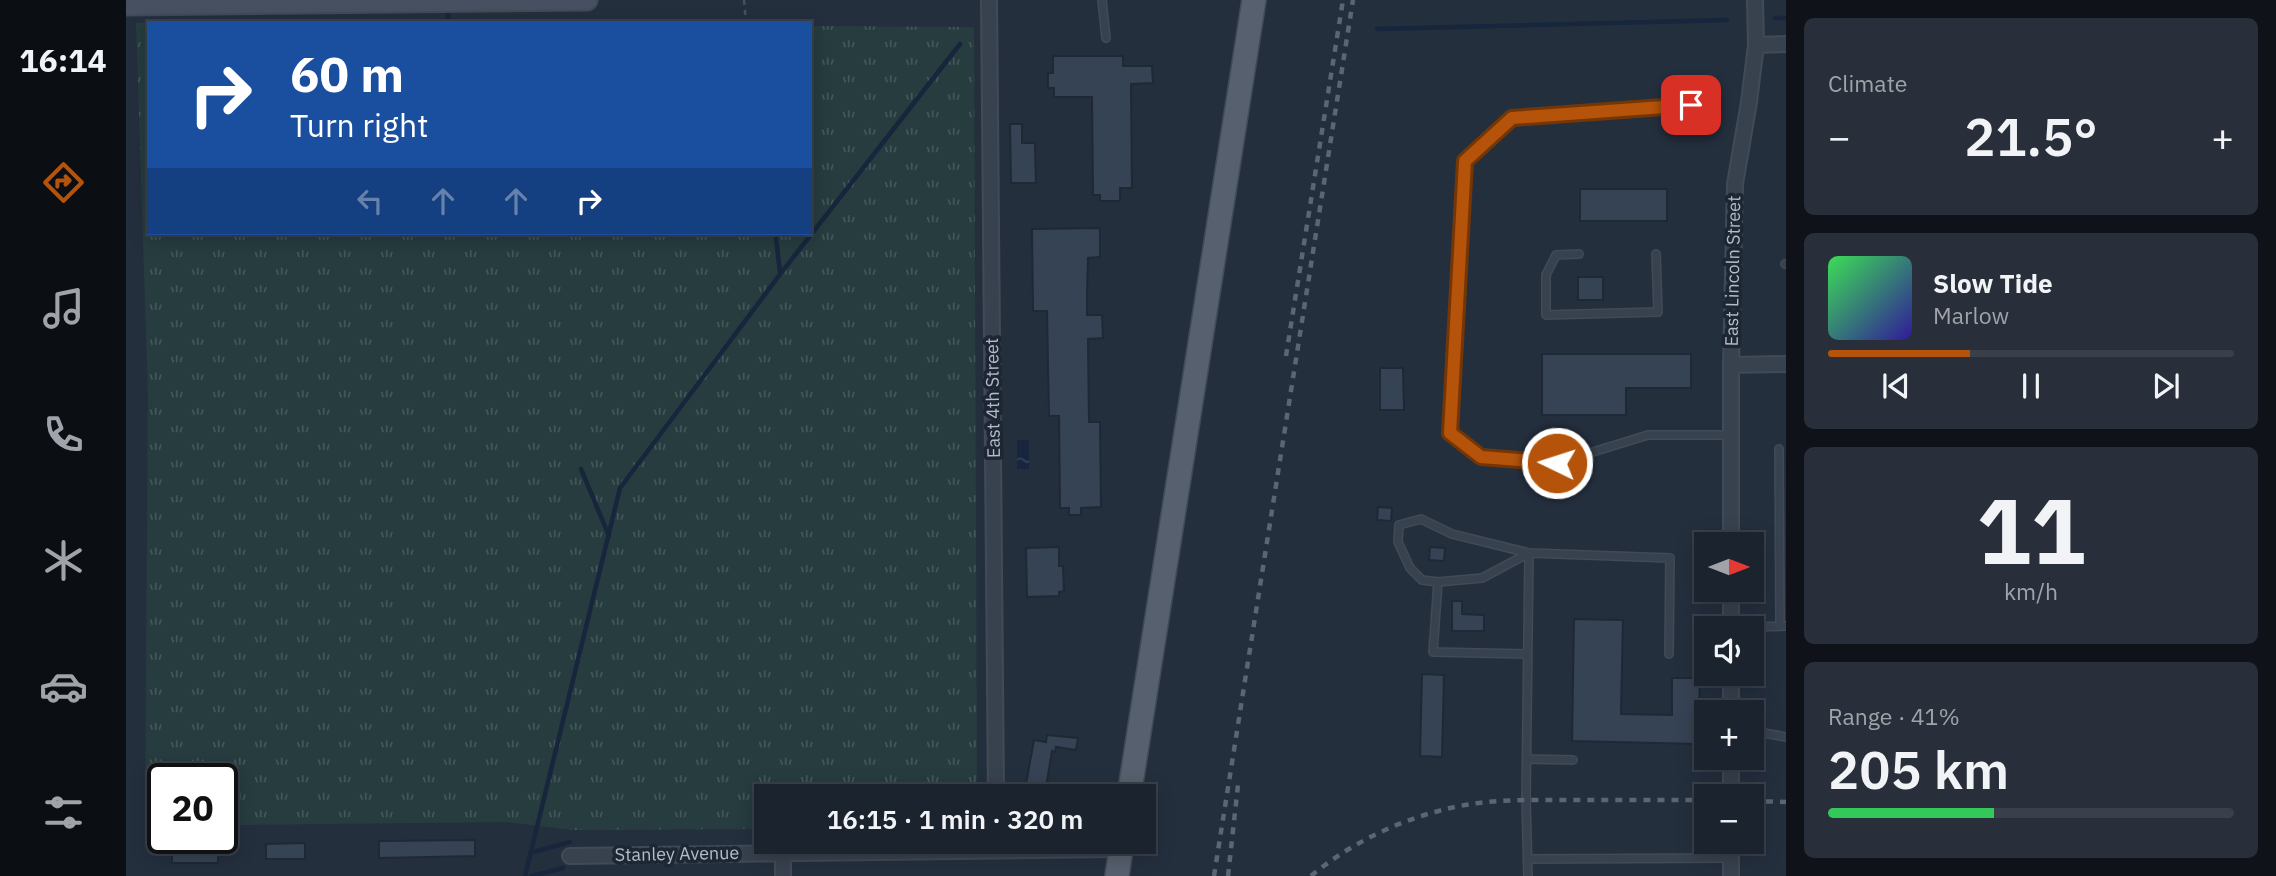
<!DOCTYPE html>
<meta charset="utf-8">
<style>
body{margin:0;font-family:"IBM Plex Sans",sans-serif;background:#282f3a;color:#f1f3f6;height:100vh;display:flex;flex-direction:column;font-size:26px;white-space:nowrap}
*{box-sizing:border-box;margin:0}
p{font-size:23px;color:#a0a4aa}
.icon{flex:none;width:38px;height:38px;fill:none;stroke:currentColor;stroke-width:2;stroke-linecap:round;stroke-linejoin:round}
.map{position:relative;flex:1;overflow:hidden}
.details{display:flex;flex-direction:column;gap:18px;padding:18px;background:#0f1319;width:490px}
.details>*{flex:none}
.hud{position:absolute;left:21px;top:21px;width:665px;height:214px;border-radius:0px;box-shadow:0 4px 18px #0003,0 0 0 2px #39404a;background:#1a4fa0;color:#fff;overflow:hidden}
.needle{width:46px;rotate:90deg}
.buttons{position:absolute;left:1568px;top:532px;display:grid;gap:14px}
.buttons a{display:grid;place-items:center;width:70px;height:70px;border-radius:0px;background:#1b232e;box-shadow:0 4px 18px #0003,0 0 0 2px #39404a;font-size:35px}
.speed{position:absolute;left:21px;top:763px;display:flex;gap:14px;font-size:35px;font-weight:700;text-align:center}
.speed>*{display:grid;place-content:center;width:91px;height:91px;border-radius:50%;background:#1b232e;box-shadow:0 4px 18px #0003,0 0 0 2px #39404a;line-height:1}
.speed .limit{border:4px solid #111;border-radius:10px;background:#fff;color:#111}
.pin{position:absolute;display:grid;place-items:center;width:60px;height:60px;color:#fff;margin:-30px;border-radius:14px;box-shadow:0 4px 10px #0006}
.me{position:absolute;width:77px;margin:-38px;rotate:274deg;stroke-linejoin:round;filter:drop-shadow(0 0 5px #0008)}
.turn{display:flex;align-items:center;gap:24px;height:147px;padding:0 28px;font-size:32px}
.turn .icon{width:91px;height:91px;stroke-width:2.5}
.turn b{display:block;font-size:49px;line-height:60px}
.lanes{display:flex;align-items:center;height:66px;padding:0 28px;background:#0003;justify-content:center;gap:35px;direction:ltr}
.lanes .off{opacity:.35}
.big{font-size:52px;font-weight:600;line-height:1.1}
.details .tile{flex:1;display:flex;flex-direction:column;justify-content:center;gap:10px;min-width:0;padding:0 24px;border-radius:10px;background:#282f3a}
.details .dial{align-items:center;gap:0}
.dial b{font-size:91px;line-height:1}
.song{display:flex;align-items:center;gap:21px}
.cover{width:84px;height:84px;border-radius:10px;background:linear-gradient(135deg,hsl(130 70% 55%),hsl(250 70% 35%))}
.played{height:7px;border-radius:4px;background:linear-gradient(90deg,#b45309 35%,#39404a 35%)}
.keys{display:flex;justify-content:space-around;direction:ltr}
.heat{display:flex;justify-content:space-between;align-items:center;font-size:38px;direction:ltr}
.charge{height:10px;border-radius:5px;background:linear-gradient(90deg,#34c759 41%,#39404a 0)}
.trip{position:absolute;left:628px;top:784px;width:402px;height:70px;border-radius:0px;background:#1b232e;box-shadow:0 4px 18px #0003,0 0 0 2px #39404a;font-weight:600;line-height:70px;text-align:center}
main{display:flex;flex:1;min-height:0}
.menu{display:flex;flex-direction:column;width:126px;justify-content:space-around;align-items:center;background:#0b0e12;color:#a0a4aa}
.menu .icon{width:49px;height:49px}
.menu .active{color:#b45309}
.menu b{font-size:32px;color:#f1f3f6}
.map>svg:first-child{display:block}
.grass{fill:url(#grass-tufts)}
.water{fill:url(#water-ripples)}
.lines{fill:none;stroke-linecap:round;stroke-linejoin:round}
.stream{stroke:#17263c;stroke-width:4.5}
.building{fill:#364354;stroke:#1f2835;stroke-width:2}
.lane-casing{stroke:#414a57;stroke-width:10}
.street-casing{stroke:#414a57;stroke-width:18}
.secondary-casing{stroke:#414a57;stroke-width:23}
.primary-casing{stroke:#414a57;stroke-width:26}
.path{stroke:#3f5557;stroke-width:2.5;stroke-dasharray:5 5;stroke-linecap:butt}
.lane{stroke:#38414e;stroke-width:7}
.street{stroke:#38414e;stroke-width:14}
.secondary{stroke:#465061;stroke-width:19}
.primary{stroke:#56606e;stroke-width:23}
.rail{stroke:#5a6575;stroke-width:4.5;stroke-dasharray:7 7;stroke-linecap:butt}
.route-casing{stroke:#753606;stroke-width:18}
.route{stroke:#b45309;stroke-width:12}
.labels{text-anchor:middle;stroke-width:7;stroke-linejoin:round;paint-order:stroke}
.street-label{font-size:18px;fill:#b4bcc9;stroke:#1d2633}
</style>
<main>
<nav class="menu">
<b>16:14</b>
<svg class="icon active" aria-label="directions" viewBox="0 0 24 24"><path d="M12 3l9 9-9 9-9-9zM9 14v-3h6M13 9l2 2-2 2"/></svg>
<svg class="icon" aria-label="music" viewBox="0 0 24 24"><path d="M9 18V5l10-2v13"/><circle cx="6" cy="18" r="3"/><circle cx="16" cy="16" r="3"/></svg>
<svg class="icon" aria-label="phone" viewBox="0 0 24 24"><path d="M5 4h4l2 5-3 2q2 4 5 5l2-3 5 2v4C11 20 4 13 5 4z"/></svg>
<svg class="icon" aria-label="climate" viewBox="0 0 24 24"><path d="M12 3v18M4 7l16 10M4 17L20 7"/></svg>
<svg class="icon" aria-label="car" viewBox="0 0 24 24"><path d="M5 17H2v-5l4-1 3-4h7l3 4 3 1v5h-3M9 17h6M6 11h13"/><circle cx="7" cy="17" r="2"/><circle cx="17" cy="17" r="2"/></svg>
<svg class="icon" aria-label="filters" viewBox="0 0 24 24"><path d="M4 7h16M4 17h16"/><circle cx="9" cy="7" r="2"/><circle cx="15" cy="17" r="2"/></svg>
</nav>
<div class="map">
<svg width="1660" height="876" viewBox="0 0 1660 876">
<defs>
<pattern id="grass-tufts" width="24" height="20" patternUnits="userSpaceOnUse" patternTransform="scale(1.75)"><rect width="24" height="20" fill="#263c3f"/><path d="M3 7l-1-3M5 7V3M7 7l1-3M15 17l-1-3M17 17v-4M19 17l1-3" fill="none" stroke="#435659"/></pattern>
<pattern id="water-ripples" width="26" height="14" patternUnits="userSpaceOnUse" patternTransform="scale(1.75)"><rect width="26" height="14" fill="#17263c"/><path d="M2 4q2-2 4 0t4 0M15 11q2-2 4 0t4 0" fill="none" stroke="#364457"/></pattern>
</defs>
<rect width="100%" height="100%" fill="#242f3e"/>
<path class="grass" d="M10 23H55H23V233H684V26L848 27 851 796H640V829L447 830 380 822 96 825V779H37V826H19L22 394Z"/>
<path class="water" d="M903 440V469H891V440Z"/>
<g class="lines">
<path class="stream" d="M322 15V23
M1649 18H1660
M1251 29 1601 20
M650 238 654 272
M455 469 483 536
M404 853 444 842
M399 876 494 488 655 273 834 44
M406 876 437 868"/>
</g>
<path class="building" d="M927 56H997V66H1026L1027 83 1005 84 1006 188H994V201H974V195H967L966 97H928V88H922V73H927Z
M884 124H896V143H909L910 183H885Z
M1454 189H1541V221H1454Z
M974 228V257L962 258 961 294V315H976L977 338 962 339 963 422H974L975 507 955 508V515H943V508H934L933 416H923L921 311H907L906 229Z
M1452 277H1477V300H1452Z
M1416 354H1565V388H1500V415H1416Z
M1254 368H1277L1278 410H1254Z
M1252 507 1266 508 1265 521 1251 520Z
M933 547V566H937L938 591 933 592V596L901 597 900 548Z
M1304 547 1319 548 1318 561 1303 560Z
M1326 601H1336V614L1358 615V631H1326Z
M1448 619 1497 620 1495 714 1546 715V678H1574L1572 744 1446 741Z
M1296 674 1318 675 1316 757 1294 756Z
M921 735 952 738 950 750 930 747 929 752 926 751 920 787 900 784 908 740 920 742Z
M349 840V856L253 858V841Z
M179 843V859H140V844Z
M46 845 92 846V863H46Z"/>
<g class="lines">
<g class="lane-casing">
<path id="lane" d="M976 0 980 38
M1590 104 1386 118 1339 161 1324 433 1355 457 1431 463 1522 435H1605
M1453 254 1430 255 1420 275V315L1532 312 1530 254
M1659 264H1660
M1653 449 1654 626
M1295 519 1326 534 1403 553 1356 578 1312 582 1296 580 1284 568 1272 542 1273 525Z
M1312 582 1307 652 1402 654
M1629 627 1660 626
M1626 731 1660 737
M1401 759 1447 760
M1402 859 1605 858
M1402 876 1400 800 1403 553 1544 558 1543 654"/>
</g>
<g class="street-casing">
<path id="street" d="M863 0 870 796
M1630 45 1660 44
M1605 365 1660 364
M1605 544V365L1609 184 1623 102 1630 45 1629 0
M1605 590V628
M1605 674V712
M1605 796V758
M1605 842V876
M657 852V876
M444 856 995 849"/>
</g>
<g class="secondary-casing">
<path id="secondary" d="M0 5 461 0"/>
</g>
<g class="primary-casing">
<path id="primary" d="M1003 796 1128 0
M991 876 996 842"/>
</g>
<path class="path" d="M618 0 620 23"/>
<use href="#lane" class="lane"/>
<use href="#street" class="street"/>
<use href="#secondary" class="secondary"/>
<use href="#primary" class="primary"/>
<path class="rail" d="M1160 356 1217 0
M1626 801 1660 802
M1088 876 1227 0
M1102 876 1112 785
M1185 876C1226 842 1277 818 1329 807 1365 799 1403 800 1441 800 1487 800 1534 800 1580 800"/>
</g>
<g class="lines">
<g class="route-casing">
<path id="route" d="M1431 463 1355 457 1324 433 1339 161 1386 118 1565 105"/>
</g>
<use href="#route" class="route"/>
</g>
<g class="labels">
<g class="street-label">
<text transform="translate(1607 271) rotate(-89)" y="6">East Lincoln Street</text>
<text transform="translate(867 398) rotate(-91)" y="6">East 4th Street</text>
<text transform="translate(551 854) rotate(-1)" y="6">Stanley Avenue</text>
</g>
</g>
</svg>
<div class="buttons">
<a><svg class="needle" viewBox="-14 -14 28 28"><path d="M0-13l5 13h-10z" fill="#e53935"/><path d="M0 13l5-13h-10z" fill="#a0a4aa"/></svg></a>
<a><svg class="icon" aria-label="sound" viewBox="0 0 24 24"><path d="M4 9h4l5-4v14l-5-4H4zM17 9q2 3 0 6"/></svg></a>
<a>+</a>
<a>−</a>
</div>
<div class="speed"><div class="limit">20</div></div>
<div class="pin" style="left:1565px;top:105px;background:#d93025"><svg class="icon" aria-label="arrive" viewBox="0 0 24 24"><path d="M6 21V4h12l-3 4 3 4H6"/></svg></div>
<svg class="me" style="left:1431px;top:463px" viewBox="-20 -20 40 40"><circle r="17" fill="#b45309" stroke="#fff" stroke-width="3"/><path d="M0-11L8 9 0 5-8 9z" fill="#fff"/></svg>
<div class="trip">16:15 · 1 min · 320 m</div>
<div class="hud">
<div class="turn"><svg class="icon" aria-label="right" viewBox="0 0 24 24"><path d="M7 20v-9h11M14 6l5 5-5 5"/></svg><div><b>60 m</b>Turn right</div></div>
<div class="lanes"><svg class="icon off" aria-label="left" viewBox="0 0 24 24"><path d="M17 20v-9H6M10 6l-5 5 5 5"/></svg><svg class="icon off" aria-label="ahead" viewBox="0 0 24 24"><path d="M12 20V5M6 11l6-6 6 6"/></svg><svg class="icon off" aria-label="ahead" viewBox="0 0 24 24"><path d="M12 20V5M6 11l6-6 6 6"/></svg><svg class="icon" aria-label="right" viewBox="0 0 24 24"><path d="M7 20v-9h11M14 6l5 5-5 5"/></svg></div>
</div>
</div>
<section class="details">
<div class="tile"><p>Climate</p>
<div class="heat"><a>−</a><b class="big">21.5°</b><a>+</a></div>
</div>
<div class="tile">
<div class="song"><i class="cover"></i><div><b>Slow Tide</b><p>Marlow</p></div></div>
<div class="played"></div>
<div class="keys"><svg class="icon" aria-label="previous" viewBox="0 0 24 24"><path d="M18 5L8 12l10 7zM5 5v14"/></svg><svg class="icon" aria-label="pause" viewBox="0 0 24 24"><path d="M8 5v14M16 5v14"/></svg><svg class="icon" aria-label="next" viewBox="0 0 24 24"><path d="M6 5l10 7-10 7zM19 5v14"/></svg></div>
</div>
<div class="tile dial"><b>11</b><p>km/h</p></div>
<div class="tile"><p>Range · 41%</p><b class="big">205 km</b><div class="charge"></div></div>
</section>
</main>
